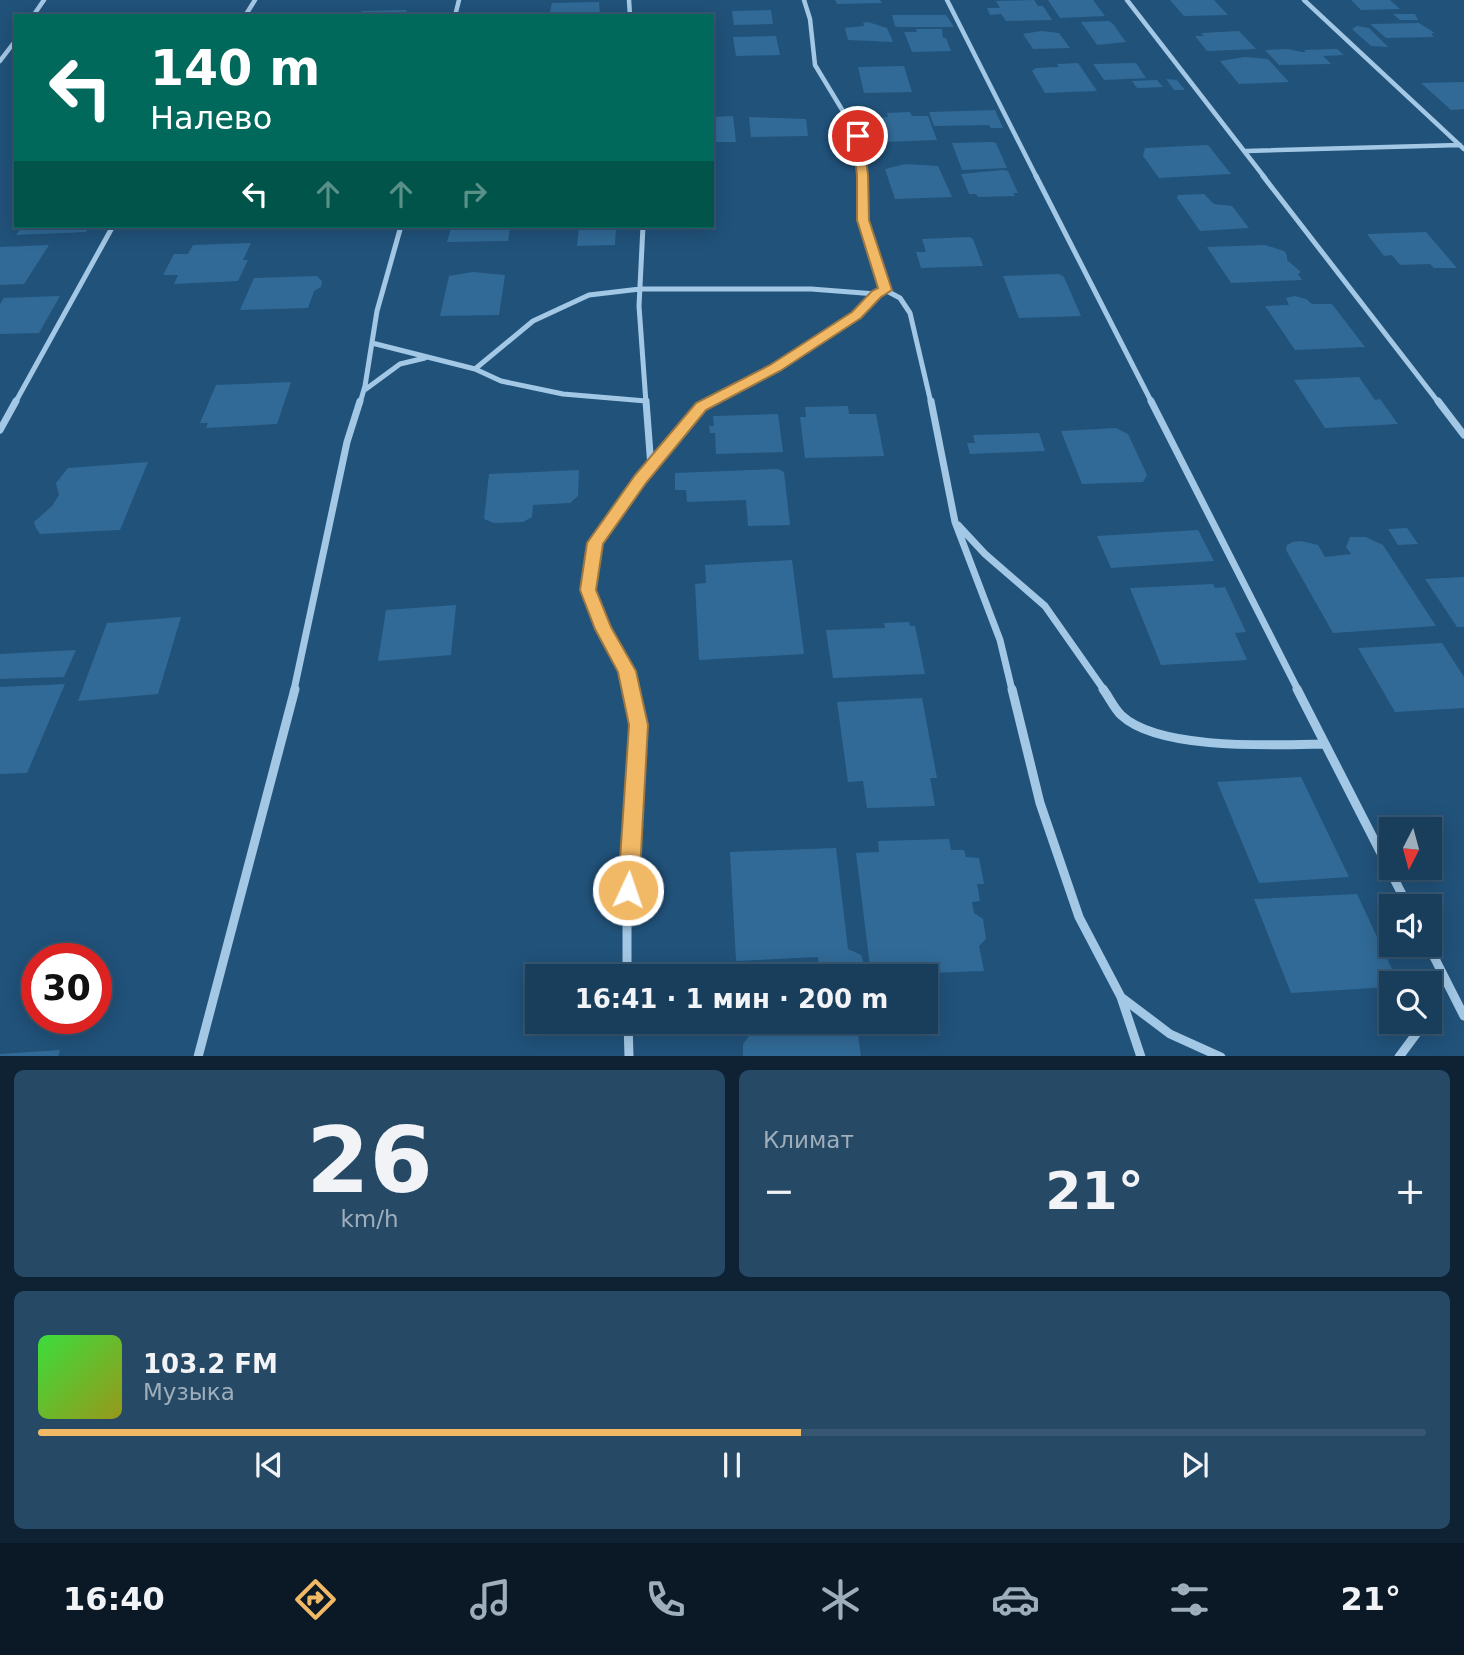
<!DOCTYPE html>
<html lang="ru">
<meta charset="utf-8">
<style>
body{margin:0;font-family:"DejaVu Sans",sans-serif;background:#264965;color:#f1f3f6;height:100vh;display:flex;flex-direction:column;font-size:26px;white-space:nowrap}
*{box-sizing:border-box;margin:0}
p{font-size:23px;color:#9faebb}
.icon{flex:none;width:38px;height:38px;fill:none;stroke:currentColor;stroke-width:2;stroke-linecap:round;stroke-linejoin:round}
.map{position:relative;height:1056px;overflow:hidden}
.sheet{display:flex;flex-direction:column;gap:14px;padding:14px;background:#0e2233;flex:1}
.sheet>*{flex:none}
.hud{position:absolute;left:14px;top:14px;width:700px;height:214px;border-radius:0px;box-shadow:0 4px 18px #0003,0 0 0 2px #375772;background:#00695c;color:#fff;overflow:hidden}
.needle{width:46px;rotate:186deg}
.controls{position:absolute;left:1379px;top:817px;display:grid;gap:14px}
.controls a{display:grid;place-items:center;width:63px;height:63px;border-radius:0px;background:#193e5c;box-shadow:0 4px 18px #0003,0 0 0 2px #375772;font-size:35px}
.speed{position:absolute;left:21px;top:943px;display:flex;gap:14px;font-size:35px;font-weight:700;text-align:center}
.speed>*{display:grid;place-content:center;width:91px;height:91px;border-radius:50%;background:#193e5c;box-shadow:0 4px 18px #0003,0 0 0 2px #375772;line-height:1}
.speed .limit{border:10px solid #d22;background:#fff;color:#111}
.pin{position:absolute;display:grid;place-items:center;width:60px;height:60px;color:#fff;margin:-30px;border:4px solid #fff;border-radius:50%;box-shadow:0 2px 7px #0007}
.me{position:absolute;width:77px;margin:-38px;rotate:3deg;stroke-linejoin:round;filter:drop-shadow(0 0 5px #0008)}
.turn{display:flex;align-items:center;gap:24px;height:147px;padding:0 21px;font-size:32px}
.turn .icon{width:91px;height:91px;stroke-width:2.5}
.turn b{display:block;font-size:49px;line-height:60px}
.lanes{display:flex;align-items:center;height:66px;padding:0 21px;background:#0003;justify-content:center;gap:35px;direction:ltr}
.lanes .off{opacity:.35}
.big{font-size:52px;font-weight:700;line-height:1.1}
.sheet .tile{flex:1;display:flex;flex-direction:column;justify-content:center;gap:10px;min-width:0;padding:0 24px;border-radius:10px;background:#264965}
.sheet .dial{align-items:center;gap:0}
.dial b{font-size:91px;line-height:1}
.song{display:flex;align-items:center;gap:21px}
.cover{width:84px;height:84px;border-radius:10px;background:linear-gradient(135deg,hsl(120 70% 55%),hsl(60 70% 35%))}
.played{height:7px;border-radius:4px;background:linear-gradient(90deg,#f1b965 55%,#375772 55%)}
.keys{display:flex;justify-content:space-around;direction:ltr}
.heat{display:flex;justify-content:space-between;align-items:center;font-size:38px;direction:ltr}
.sheet .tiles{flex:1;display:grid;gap:14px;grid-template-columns:1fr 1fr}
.tile:last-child{grid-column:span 2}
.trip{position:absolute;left:525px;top:964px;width:413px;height:70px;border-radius:0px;background:#193e5c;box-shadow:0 4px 18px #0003,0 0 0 2px #375772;font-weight:700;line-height:70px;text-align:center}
.tabs{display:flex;height:112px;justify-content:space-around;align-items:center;background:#0a1925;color:#9faebb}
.tabs .icon{width:49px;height:49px}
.tabs .active{color:#f1b965}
.tabs b{font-size:32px;color:#f1f3f6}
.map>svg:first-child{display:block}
.building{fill:#316a97}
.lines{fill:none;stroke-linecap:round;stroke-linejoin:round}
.minor-far3{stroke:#a3c8e5;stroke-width:4.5}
.minor-far2{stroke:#a3c8e5;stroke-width:5}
.minor-far1{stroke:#a3c8e5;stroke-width:7}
.minor{stroke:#a3c8e5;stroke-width:9}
.route{fill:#f1b965;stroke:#9d7842;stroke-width:2}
</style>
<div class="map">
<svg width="1464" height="1057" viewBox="0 0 1464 1057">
<rect width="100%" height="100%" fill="#21527a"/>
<path class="building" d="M835 0H880L882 3 837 4Z
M1034 0 1038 6H1043L1052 20 1006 21 1001 14 990 15 987 8H1000L996 1Z
M1048 0H1093L1105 16 1060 18Z
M1170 0H1214L1228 15 1184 16Z
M1351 0H1390L1400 9 1361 10Z
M599 2 600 16H549L552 3Z
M407 10 405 16H360L362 11Z
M771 10 773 24 734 25 732 11Z
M1393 14H1415L1418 20H1400Z
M892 15H946L954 27H898L895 26Z
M1109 21 1113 24 1126 42 1097 45 1081 22Z
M868 22 887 28 893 42 848 40 845 28 864 26 863 23Z
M1419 23 1435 33H1431L1434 37 1386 38 1370 24Z
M1357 26 1369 28 1388 47 1371 46 1352 29Z
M916 29H942L943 38H946L951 51 912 52 904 32H917Z
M1041 31 1059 33 1070 48 1033 49 1023 34Z
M1239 31 1256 49 1207 51 1195 36H1204L1201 33Z
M776 36 780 55 736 56 733 37Z
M1288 49 1302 52H1306L1304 50 1337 49 1344 55 1323 56 1331 64 1279 65 1265 50Z
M1245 57 1268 59 1289 82 1239 84 1220 61Z
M1078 63 1097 91 1045 93 1032 71 1036 68 1059 67 1057 64Z
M1136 63 1146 78 1104 80 1093 64Z
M904 66 912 92 864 93 858 67Z
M1166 79 1177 80 1185 90H1174Z
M1157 80 1163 87 1137 88 1132 81Z
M1464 82V109L1451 110 1421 83Z
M995 110 1003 128H991L989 125 934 126 929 112Z
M910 112 912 116H928L937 140 882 142 875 118 888 117 887 113Z
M733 116 736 142H712V117Z
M749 117 806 119 808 136 751 137Z
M993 142 996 143 1007 168 962 170 952 143Z
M1208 145 1231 174 1159 178 1143 156 1145 148Z
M905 164 938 166 952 197 895 199 885 169Z
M1003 170 1008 171 1018 193H1013L1015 196 978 197 976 194H969L961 174Z
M1204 194 1214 204 1232 206 1249 228 1200 231 1177 198 1178 195Z
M23 226H90L86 232 16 235Z
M579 226H616L615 245 577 246Z
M510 227 508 241 447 242 451 228Z
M1426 232 1457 268H1434L1430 264 1400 265 1392 255 1384 256 1367 234Z
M970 237 973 239 983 266 921 268 916 252H926L922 239Z
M251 243 243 260H248L238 281 174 284 178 275H163L174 254H188L193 245Z
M49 245 24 284 0 285V247Z
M1265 245 1284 251 1287 255V260L1301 272 1298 274 1302 280 1231 283 1207 247Z
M473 272 505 275 499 315 440 316 449 276Z
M1059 274 1064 277 1081 316 1019 318 1003 276Z
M317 276 322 281 321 287 314 291 308 308 240 310 254 278Z
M60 296 39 333 0 334V304L4 298Z
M1295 296 1306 299 1312 304H1332L1365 347 1295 350 1265 306 1289 305 1286 298Z
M1359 377 1375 400 1380 399 1398 424 1325 428 1294 380Z
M291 382 277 424 206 428 208 423H200L216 385Z
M848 406 849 414H876L884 456 805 458 800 417H806L805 407Z
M778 414 783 452 716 454 715 433H710L709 426H714L713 416Z
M1116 428 1128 434 1147 475 1143 482 1082 484 1061 431Z
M1039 433 1045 451 970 454 967 443H975L973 435Z
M148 462 120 530 40 534 36 528 34 522 52 506 59 495 56 483 68 468Z
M778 469 784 472 790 525 748 526 746 500 687 502 686 490H675V473Z
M579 470 578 496 570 503 533 505 532 517 523 522 494 523 484 519 489 474Z
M1407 528 1418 544 1398 545 1388 529Z
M1198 530 1214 561 1111 568 1097 536Z
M1350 537H1366L1383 545 1436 626 1333 633 1286 550 1287 545 1293 542 1301 541 1318 545 1325 557 1351 554 1346 547Z
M792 560 804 654 699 660 695 584 706 583 705 565Z
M1464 577V627H1457L1425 579Z
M1213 584 1215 588 1225 587 1246 632 1235 633 1247 660 1161 665 1130 588Z
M456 605 451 655 378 661 386 610Z
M181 617 158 694 78 701 107 623Z
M909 622 910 626H915L925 674 833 678 826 630 885 628 884 623Z
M1442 643 1464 677V708L1395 712 1358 648Z
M76 650 64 677 0 679V654Z
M65 684 27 773 0 774V687Z
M922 698 937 778H930L935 806 867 808 863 781 848 782 837 702Z
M1301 777 1349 877 1259 883 1217 782Z
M949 839 951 850H964L966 857 979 858 984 884H977L980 901 972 902 974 913 983 919 986 939 979 946 984 971 871 975 856 853 879 852 878 841Z
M836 848 848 949 861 955 867 973 864 976H820L818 957 736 961 730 852Z
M1357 894 1399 984H1391V987L1291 993 1254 899Z
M857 1026 861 1057H743V1044L753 1031Z
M60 1050 58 1057H0V1054Z"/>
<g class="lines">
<path class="minor-far3" d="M629 0 630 16
M804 0 810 19 815 65 858 136 862 178
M947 0 1037 178
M1127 0 1265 178
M1304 0 1464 149
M33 16 44 0
M245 16 255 0
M455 16 459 0
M0 61 16 40
M1246 151 1460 145"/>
<path class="minor-far2" d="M862 176 863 221 885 290 900 298 910 313 931 403
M1036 176 1152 403
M1263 176 1439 403
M643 226 639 306 646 403
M372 343 475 369 501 381 563 394 646 401
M475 369 533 321 589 295 640 289H811L876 294
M366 389 400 364 425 358
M15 403 113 226
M360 403 365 386 377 311 401 226
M707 403C754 379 799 353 843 323 858 314 869 297 885 290"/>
<path class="minor-far1" d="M646 401 651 467
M931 401 955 522 1000 640 1012 690
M1151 401 1298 690
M1438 401 1464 435
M0 430 16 401
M958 525 985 554 1045 606 1104 690
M294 690 347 442 360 401
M631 690 627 671 603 629 588 590 595 543 641 479 701 406 710 401"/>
<path class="minor" d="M1012 689 1040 803 1079 917 1121 997 1141 1057
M1103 689C1109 697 1114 708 1121 715 1159 751 1275 745 1325 744
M1297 689 1408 906
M1428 945 1464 1016
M627 976V917L638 725 631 689
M1121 997 1170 1034 1221 1057
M1430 1008 1442 974
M628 1022 629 1057
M198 1057 295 689
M1399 1057 1425 1022"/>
</g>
<path class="route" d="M858 133 863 136 868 175 869 220 892 290 881 297 861 318 780 371 706 410 646 483 603 544 596 590 611 627 636 671 648 725 639 890 636 897 628 900 621 897 618 890 629 725 618 672 595 629 580 590 587 543 635 475 696 403 770 365 852 312 872 291 878 288 857 220V175L852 136Z"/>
</svg>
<div class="controls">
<a><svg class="needle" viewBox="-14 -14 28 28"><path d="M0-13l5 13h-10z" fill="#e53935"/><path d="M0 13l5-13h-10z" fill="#9faebb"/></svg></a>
<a><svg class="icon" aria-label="sound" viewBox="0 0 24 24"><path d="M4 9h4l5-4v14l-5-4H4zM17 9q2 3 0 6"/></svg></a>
<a><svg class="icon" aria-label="search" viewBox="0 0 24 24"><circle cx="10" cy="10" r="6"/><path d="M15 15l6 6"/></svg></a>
</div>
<div class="speed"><div class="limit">30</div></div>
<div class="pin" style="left:858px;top:136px;background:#d93025"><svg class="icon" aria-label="arrive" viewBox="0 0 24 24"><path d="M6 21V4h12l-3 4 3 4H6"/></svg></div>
<svg class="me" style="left:628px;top:890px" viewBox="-20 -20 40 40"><circle r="17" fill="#f1b965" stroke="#fff" stroke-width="3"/><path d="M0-11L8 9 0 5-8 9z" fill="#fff"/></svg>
<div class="trip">16:41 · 1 мин · 200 m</div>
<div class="hud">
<div class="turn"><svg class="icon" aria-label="left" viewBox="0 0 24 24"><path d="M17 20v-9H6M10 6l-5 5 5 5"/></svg><div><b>140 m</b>Налево</div></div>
<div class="lanes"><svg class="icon" aria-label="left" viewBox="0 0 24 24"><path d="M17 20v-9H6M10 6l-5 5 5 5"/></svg><svg class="icon off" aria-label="ahead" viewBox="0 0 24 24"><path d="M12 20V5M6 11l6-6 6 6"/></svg><svg class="icon off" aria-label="ahead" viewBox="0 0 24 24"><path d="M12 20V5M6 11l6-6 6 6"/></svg><svg class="icon off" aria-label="right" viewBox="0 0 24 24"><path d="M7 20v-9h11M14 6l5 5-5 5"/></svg></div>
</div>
</div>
<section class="sheet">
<div class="tiles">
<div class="tile dial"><b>26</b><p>km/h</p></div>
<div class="tile"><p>Климат</p>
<div class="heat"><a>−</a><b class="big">21°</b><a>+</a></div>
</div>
<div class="tile">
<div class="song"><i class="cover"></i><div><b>103.2 FM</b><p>Музыка</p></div></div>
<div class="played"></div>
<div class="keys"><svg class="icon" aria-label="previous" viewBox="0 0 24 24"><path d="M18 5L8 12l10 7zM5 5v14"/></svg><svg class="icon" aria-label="pause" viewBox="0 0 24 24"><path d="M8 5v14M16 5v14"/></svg><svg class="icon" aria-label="next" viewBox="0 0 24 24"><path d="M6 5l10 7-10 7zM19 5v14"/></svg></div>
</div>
</div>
</section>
<nav class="tabs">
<b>16:40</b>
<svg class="icon active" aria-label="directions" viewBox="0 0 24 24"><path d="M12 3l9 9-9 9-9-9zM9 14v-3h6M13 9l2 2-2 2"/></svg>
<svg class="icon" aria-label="music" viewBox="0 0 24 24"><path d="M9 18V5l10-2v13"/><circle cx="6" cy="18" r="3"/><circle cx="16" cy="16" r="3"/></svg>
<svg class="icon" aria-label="phone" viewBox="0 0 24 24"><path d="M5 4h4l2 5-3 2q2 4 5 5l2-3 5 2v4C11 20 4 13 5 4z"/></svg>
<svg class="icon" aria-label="climate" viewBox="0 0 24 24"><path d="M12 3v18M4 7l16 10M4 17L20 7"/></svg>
<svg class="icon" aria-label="car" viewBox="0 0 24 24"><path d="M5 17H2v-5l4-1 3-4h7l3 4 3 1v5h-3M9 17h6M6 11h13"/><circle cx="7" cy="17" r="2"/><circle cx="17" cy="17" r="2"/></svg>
<svg class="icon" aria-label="filters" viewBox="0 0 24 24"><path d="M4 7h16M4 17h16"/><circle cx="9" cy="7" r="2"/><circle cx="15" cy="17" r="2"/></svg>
<b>21°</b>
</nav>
